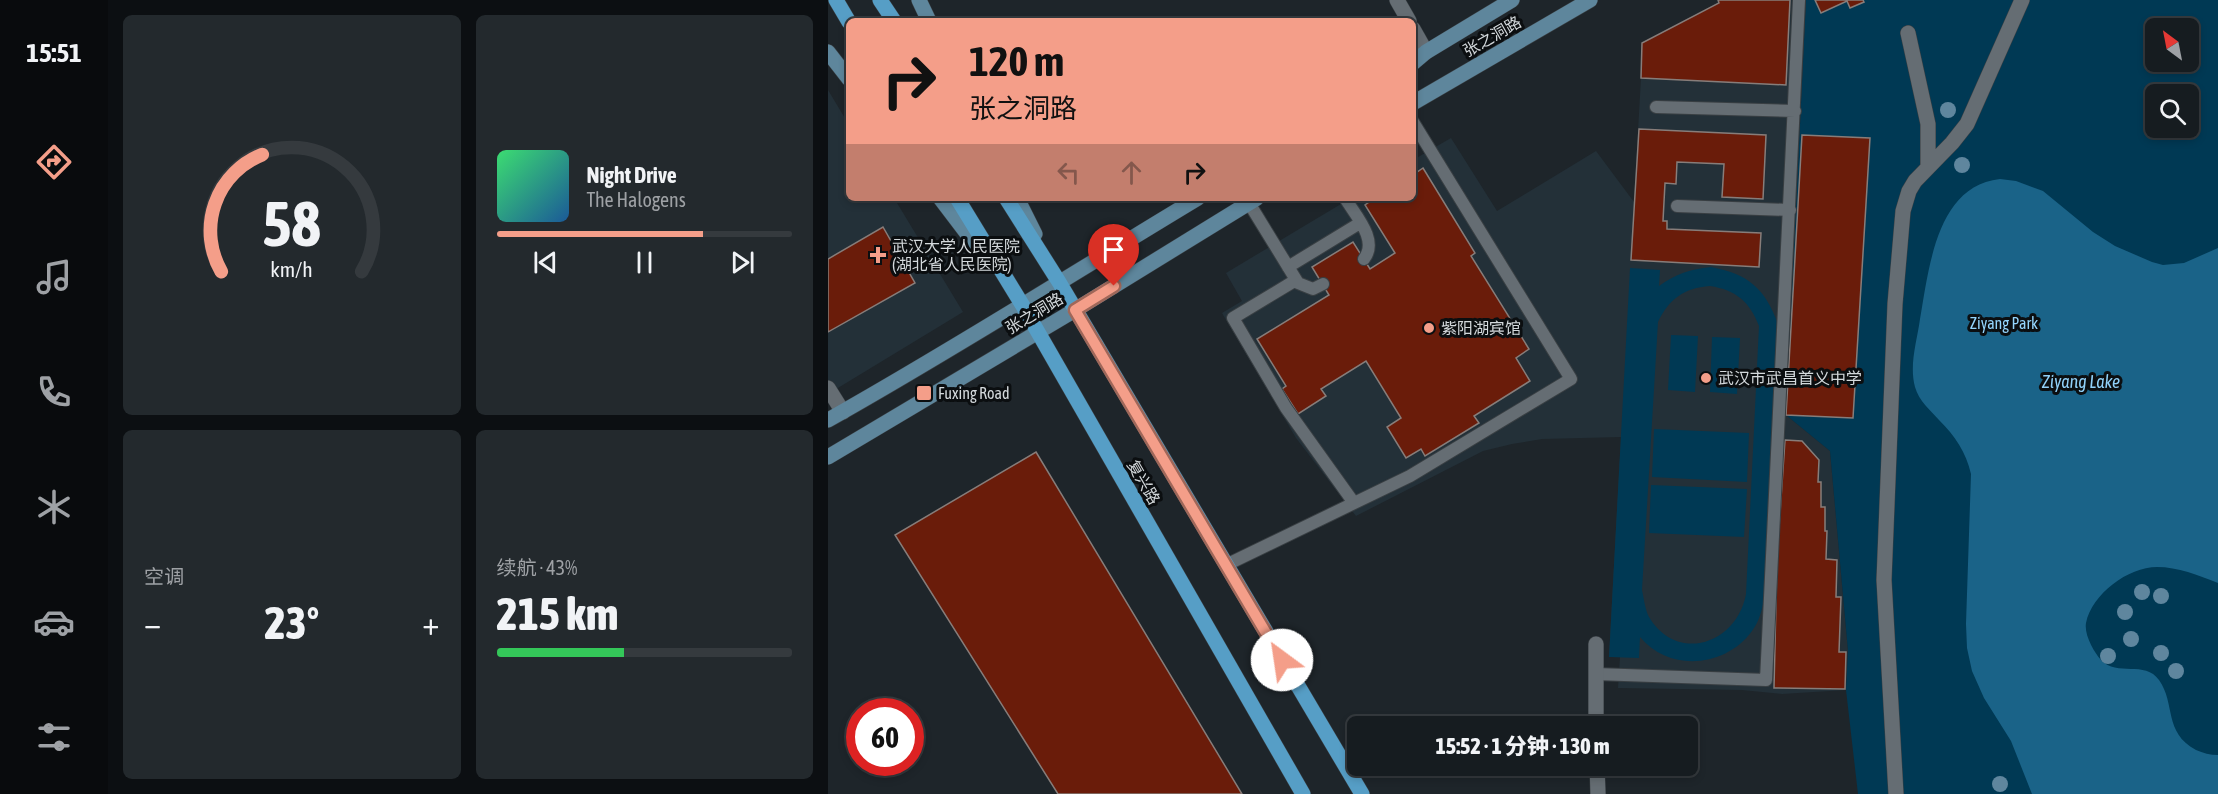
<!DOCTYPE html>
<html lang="zh">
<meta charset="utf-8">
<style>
body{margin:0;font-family:"Asap Condensed","Noto Sans SC",sans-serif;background:#23292d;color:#f1f3f6;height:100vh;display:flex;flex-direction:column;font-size:22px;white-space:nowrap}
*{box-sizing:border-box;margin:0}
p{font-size:20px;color:#9ea1a5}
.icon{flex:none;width:33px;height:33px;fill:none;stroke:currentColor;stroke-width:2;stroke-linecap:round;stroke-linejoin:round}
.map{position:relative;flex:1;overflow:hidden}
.details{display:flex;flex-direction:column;gap:15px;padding:15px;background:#0c0f12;width:720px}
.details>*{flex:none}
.hud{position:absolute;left:18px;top:18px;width:570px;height:183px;border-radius:9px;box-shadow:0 3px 9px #0003,0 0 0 2px #353a3e;background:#f49e89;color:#111;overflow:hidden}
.needle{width:39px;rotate:328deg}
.buttons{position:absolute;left:1317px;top:18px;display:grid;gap:12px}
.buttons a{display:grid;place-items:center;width:54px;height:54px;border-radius:9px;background:#161c20;box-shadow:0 3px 9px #0003,0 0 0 2px #353a3e;font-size:30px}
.speed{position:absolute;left:18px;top:698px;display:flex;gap:12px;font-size:30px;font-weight:700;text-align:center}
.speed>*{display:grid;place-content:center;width:78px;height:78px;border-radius:50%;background:#161c20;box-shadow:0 3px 9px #0003,0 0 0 2px #353a3e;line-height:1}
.speed .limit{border:9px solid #d22;background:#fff;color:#111}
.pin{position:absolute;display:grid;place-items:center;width:51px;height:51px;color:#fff;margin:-62px -26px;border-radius:50% 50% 50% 0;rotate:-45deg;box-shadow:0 0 6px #0007}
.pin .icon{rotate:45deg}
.me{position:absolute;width:66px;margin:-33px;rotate:329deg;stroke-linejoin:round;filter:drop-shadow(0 0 4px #0008)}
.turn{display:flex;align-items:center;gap:21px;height:126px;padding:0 24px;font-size:27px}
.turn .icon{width:78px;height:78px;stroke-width:2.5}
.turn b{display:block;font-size:42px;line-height:51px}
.lanes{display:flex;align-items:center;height:57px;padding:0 24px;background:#0003;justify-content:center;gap:30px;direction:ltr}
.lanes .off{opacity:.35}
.big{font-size:45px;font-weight:800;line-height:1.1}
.details .tile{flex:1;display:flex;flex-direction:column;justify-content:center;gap:9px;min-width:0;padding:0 21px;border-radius:9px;background:#23292d}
.details .dial{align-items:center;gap:0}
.dial svg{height:156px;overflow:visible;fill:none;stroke:#353a3e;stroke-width:7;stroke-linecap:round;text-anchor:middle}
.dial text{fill:#f1f3f6;stroke:none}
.song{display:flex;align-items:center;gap:18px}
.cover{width:72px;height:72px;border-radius:9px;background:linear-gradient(135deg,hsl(140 70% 55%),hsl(210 70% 35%))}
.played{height:6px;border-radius:3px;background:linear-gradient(90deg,#f49e89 70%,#353a3e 70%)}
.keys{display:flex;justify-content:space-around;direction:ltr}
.heat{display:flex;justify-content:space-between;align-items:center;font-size:33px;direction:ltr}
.charge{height:9px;border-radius:4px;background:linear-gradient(90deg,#34c759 43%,#353a3e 0)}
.details .tiles{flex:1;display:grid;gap:15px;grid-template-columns:repeat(2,1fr)}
.trip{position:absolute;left:519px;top:716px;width:351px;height:60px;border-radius:9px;background:#161c20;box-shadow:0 3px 9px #0003,0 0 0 2px #353a3e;font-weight:800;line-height:60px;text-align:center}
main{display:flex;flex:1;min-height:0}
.tab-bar{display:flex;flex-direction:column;width:108px;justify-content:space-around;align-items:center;background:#090b0d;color:#9ea1a5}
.tab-bar .icon{width:42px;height:42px}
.tab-bar .current{color:#f49e89}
.tab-bar b{font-size:27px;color:#f1f3f6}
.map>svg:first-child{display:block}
.built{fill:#233038}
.green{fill:#003954;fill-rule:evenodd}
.water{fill:#1a6388}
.building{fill:#6a1c0a;stroke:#877d7a;stroke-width:1.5}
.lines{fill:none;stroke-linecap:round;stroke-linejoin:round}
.lane-casing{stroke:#393f43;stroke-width:14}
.street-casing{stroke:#393f43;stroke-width:16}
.secondary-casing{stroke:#393f43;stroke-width:16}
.primary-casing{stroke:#393f43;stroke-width:16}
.lane{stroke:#656d73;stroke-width:12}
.street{stroke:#656d73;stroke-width:15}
.secondary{stroke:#5e869c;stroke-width:15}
.primary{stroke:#569ec6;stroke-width:15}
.tree{fill:#5f869e}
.route-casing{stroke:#9f6759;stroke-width:15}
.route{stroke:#f49e89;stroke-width:10}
.poi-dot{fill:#f49e89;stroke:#0b0e10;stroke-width:2}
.labels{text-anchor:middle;stroke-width:6;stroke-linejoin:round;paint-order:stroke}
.street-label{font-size:16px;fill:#d4d9dc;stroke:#0b0e10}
.poi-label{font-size:16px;fill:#d4d9dc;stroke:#0b0e10;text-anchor:start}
.park-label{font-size:16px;fill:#94d5fd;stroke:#0b0e10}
.water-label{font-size:18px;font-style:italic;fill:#90d0f8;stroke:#0b0e10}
</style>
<main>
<nav class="tab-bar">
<b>15:51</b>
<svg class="icon current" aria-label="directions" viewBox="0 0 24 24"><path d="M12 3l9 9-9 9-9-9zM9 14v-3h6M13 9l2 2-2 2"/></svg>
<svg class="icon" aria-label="music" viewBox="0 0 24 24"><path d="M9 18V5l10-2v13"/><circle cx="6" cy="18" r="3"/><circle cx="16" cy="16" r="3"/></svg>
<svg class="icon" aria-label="phone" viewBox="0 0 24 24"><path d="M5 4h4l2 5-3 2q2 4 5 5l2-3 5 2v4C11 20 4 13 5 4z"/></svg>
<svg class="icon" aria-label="climate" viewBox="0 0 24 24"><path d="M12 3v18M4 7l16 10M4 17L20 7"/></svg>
<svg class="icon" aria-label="car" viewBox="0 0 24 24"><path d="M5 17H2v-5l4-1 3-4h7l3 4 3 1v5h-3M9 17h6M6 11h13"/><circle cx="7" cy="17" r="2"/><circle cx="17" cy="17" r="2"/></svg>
<svg class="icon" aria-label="filters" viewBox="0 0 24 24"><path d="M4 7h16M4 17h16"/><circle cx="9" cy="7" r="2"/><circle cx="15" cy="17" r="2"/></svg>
</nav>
<section class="details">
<div class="tiles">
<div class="tile dial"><svg viewBox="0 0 100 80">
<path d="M14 69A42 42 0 1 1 86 69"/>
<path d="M14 69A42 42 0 0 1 35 9" stroke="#f49e89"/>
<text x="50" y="56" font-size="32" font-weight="700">58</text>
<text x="50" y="72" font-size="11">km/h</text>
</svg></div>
<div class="tile">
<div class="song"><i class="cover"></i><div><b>Night Drive</b><p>The Halogens</p></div></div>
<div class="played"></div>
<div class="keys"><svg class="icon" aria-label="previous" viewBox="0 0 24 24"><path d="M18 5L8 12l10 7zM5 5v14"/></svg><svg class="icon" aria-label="pause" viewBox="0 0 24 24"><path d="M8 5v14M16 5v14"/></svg><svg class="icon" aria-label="next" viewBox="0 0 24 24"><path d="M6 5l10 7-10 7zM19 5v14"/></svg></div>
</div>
<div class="tile"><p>空调</p>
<div class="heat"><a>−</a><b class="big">23°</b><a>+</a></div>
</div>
<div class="tile"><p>续航 · 43%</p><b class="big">215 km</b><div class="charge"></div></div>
</div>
</section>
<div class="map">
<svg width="1390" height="794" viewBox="0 0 1390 794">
<rect width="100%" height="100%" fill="#1e252a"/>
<path class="built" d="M962 0H978L958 415 1002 451 1020 651 1018 690 954 694 914 690 790 688 792 657H781L793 437 714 439 684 444 655 451 528 516 468 438 394 313 414 301 398 273 523 198H585V160L623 138 669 211 768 151 806 202 813 78 957 85Z
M0 90 21 125V198H66L135 312 0 394Z"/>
<path class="green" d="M978 0H1390V794H1030L1018 690 1020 651 1002 451 958 415ZM1328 28H1360V62H1328ZM1328 94H1360V128H1328Z
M883 267C920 274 937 288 950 324L937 596C934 608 932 621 924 631 898 667 842 673 812 637L811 658 781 657 802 268 832 270 831 286C848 274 862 269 883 267ZM882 286C908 290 922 302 931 326L918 594C909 644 849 664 821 617 817 609 816 599 814 590L830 322C841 299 856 288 882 286Z
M843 335 870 336 867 392 840 390Z
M884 337 912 338 909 394 882 392Z
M826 429 921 433 919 482 824 477Z
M823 485 919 489 916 537 821 533Z"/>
<path class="water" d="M1172 179 1188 181 1215 191 1265 232 1287 246 1324 262 1335 265 1356 263 1390 248V583C1370 575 1350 567 1329 567 1300 567 1264 594 1258 623 1256 635 1266 652 1273 660 1289 677 1317 660 1331 680 1348 704 1335 732 1368 750 1375 753 1382 755 1390 755V794H1204L1183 741 1156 698 1144 671 1139 648 1138 624 1143 474C1138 452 1127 436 1111 420 1102 410 1091 401 1087 387 1081 365 1089 341 1092 319 1101 269 1108 186 1172 179Z"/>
<path class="building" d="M890 0H962L958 85 813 78 814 43 891 3Z
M987 0H1035L1036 2 1022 8 1019 1 993 13Z
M811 129 938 135 935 199 894 197 896 164 849 162 848 184 837 183 835 221H839V229L933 233 931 267 803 260Z
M974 135 1042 138 1025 418 958 415Z
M595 168 647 253 643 256 701 349 688 358 702 381 646 416 651 423 597 456 593 449 578 458 559 427 573 418 538 361 493 389 498 396 470 414 454 389 458 386 429 339 501 295 484 267 525 242 542 269 567 253 537 205 547 198H585V175Z
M55 227 87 283 0 332V259Z
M957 440 974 441 991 460 990 482H993V507H997V531H999L998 559 1009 560 1008 597H1013L1011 652H1018L1017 689 946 688 949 558Z
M208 452 414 794H230L67 535Z"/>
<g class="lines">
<g class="lane-casing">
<path id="lane" d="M828 107 967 111
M517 198C527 215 551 240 536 259
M421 203 470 283 485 289 495 284
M849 206 962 210
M460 267 532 223
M468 280 405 318 458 408 526 503
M398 565 582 476 743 379 585 122
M768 674 938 680 971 0"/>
</g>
<g class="street-casing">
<path id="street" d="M569 0 581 21
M585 29 598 52
M1080 33 1100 124V167
M0 388 15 412
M768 644V726
M769 765 770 794
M1068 794 1056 580 1067 304 1075 211 1081 191 1087 181 1124 143 1139 124 1194 0"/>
</g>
<g class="secondary-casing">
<path id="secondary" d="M91 0 101 21
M0 52 21 79
M585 63 598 52 684 0
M585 103 762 0
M112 198 163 265
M189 198 207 234
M0 420C125 350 247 272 370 198
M0 457 247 310 429 198"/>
</g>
<g class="primary-casing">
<path id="primary" d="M8 0 21 22
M52 0 66 21
M129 198 195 306 475 794
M178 198 231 282 534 794"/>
</g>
<use href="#lane" class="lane"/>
<use href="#street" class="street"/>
<use href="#secondary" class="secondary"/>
<use href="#primary" class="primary"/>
</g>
<g class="tree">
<circle cx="1120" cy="110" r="8"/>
<circle cx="1134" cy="165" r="8"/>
<circle cx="1314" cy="592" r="8"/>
<circle cx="1333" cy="596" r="8"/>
<circle cx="1297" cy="612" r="8"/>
<circle cx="1303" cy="639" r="8"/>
<circle cx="1333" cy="653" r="8"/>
<circle cx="1280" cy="656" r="8"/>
<circle cx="1348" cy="671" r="8"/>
<circle cx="1172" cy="784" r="8"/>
</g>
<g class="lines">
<g class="route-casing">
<path id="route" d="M286 286 247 310 454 660"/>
</g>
<use href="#route" class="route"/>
</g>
<g class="poi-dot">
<path d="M47 246h6v6h6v6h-6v6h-6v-6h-6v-6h6z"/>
<circle cx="601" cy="328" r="6"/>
<circle cx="878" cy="378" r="6"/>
<rect x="88" y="385" width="16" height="16" rx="3"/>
</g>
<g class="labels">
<g class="street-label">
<text transform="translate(664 36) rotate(-30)" y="6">张之洞路</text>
<text transform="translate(206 313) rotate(-31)" y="6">张之洞路</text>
<text transform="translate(316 482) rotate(60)" y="6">复兴路</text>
</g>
<g class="poi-label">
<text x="64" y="252">武汉大学人民医院<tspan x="64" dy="18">(湖北省人民医院)</tspan></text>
<text x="613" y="334">紫阳湖宾馆</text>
<text x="890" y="384">武汉市武昌首义中学</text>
<text x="110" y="399">Fuxing Road</text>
</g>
<g class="park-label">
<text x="1176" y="329">Ziyang Park</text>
</g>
<g class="water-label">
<text x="1253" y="388">Ziyang Lake</text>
</g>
</g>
</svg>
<div class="buttons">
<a><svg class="needle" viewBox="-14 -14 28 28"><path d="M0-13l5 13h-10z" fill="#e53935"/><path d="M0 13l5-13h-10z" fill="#9ea1a5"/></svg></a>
<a><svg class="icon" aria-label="search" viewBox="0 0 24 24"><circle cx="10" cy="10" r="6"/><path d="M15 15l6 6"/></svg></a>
</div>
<div class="speed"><div class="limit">60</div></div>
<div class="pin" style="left:286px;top:286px;background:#d93025"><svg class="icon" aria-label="arrive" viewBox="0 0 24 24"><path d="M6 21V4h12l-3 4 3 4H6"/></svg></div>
<svg class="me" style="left:454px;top:660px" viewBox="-20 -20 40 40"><circle r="19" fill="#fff"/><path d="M0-13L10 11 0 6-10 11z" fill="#f49e89"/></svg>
<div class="trip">15:52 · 1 分钟 · 130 m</div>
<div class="hud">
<div class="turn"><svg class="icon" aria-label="right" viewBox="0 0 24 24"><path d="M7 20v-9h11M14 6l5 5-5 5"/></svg><div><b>120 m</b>张之洞路</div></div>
<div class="lanes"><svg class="icon off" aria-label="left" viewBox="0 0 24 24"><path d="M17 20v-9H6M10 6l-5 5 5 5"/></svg><svg class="icon off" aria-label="ahead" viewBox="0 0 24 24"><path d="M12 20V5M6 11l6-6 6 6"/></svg><svg class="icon" aria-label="right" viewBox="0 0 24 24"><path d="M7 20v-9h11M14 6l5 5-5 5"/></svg></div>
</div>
</div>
</main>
